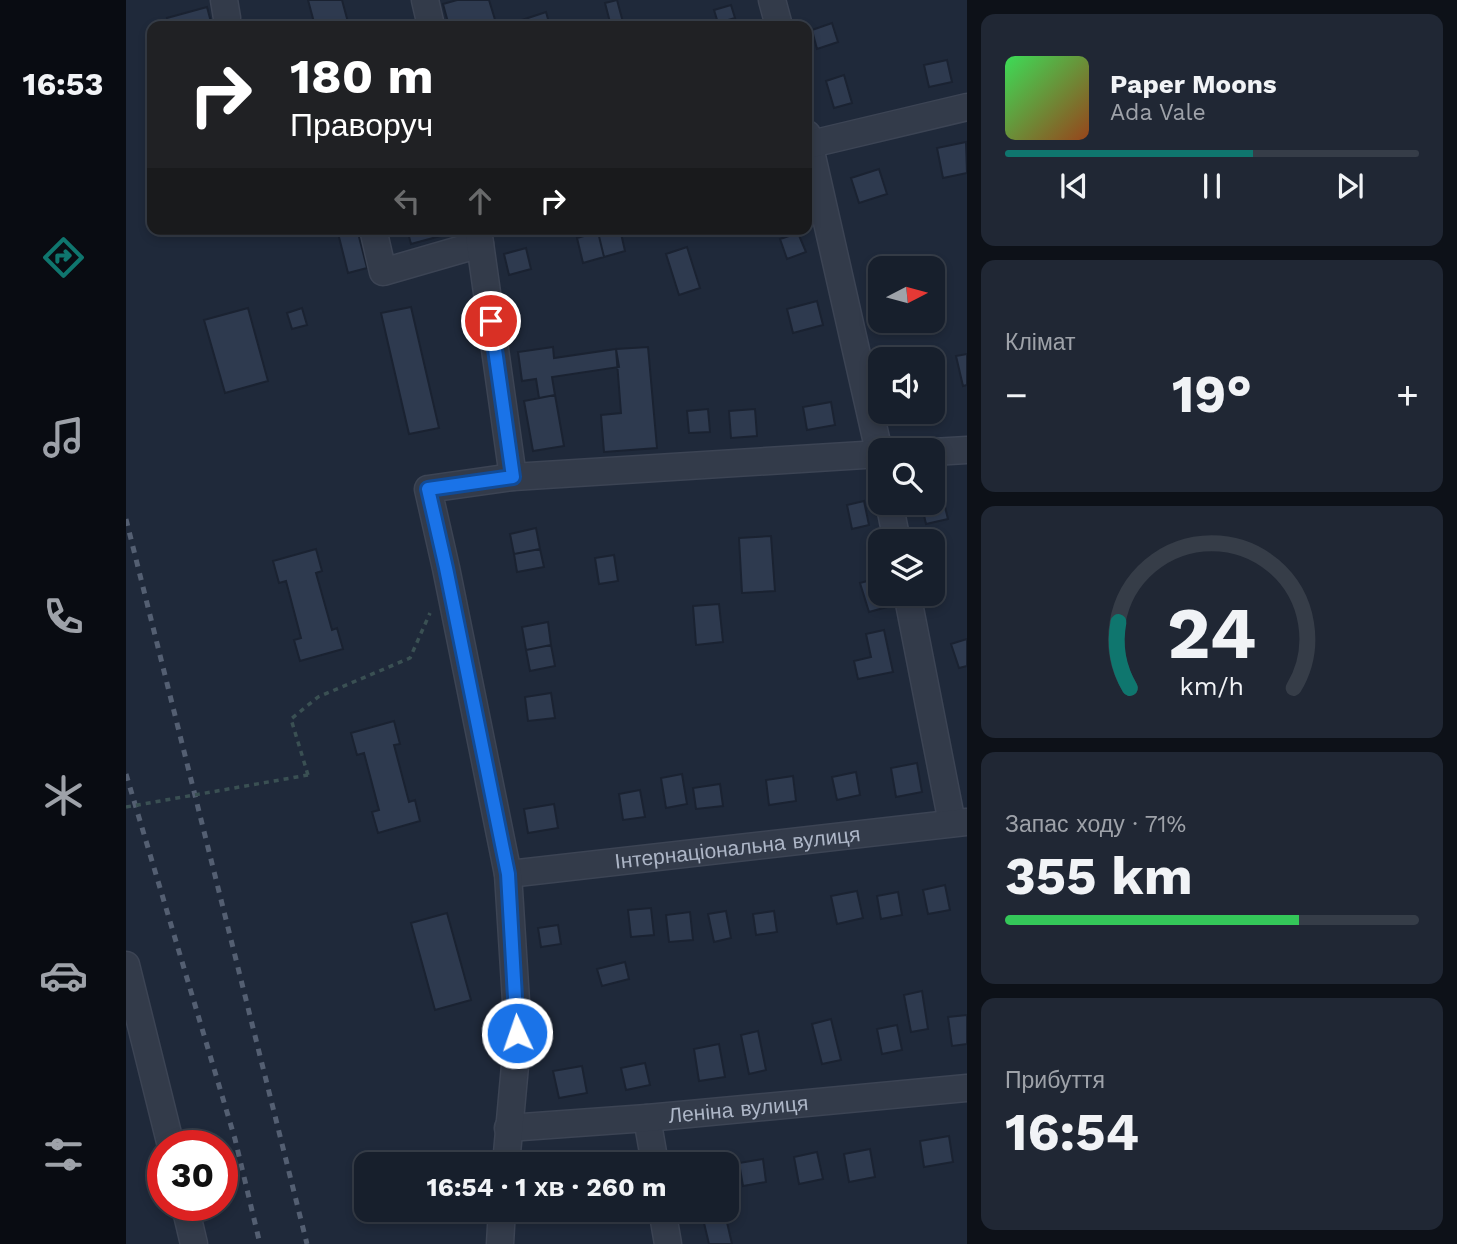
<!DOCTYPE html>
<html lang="uk">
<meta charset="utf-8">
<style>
body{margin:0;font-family:"Work Sans",sans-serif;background:#202734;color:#f1f3f6;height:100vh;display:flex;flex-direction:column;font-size:26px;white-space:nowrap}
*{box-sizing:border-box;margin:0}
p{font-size:23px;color:#9ea2a9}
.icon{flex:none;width:38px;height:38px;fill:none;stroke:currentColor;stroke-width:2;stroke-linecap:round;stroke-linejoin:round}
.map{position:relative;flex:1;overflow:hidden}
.panel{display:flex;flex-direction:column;gap:14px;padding:14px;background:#0d1118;width:490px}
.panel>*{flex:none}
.guide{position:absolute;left:21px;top:21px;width:665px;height:214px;border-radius:14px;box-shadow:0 4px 10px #0003,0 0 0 2px #363d48;background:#202124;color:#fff;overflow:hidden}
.needle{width:46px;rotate:84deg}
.tools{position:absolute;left:742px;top:256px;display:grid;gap:14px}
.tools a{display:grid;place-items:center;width:77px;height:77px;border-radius:14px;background:#171f2c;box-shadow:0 4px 10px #0003,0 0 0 2px #363d48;font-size:35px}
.speed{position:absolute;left:21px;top:1130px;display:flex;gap:14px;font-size:35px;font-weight:700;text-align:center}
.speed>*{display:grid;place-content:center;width:91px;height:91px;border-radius:50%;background:#171f2c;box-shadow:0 4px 10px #0003,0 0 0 2px #363d48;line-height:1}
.speed .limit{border:10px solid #d22;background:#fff;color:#111}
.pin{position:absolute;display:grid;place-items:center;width:60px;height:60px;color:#fff;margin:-30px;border:4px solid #fff;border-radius:50%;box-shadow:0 2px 7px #0007}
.me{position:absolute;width:77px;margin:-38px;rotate:357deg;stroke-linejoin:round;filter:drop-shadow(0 0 5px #0008)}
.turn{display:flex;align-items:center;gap:24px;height:147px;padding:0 28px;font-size:32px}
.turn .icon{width:91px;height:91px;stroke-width:2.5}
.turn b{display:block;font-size:49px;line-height:60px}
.lanes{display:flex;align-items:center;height:66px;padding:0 28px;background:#0003;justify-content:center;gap:35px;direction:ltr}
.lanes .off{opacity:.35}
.big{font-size:52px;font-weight:700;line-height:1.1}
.panel .tile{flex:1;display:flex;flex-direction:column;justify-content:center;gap:10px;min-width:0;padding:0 24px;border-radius:14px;background:#202734}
.panel .dial{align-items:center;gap:0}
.dial svg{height:182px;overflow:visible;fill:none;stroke:#363d48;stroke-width:7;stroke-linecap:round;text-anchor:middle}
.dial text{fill:#f1f3f6;stroke:none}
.song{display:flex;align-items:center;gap:21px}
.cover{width:84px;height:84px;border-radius:10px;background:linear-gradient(135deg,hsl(130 70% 55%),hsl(20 70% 35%))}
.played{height:7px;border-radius:4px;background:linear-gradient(90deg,#0f766e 60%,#363d48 60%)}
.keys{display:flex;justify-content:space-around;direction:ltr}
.heat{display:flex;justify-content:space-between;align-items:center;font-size:38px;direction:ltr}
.charge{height:10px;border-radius:5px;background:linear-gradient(90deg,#34c759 71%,#363d48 0)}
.trip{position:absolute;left:228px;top:1152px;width:385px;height:70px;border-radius:14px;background:#171f2c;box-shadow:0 4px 10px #0003,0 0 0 2px #363d48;font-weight:700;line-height:70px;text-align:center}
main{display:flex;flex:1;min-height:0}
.tab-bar{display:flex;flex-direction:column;width:126px;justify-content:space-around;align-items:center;background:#090c12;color:#9ea2a9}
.tab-bar .icon{width:49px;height:49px}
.tab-bar .current{color:#0f766e}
.tab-bar b{font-size:32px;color:#f1f3f6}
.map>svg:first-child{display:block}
.building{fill:#2e3a4f;stroke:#1a2231;stroke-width:2}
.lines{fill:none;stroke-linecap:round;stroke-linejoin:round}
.minor-casing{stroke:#3c4454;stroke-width:29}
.path{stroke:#3a5053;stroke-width:3.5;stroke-dasharray:5 5;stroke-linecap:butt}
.minor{stroke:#333b4a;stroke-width:26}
.rail{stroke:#545f72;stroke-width:5;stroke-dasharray:7 7;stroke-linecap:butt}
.path-bridge{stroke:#3a5053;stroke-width:3.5;stroke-dasharray:5 5;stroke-linecap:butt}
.route-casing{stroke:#114b97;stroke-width:18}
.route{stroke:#1a73e8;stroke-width:12}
.labels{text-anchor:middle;stroke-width:7;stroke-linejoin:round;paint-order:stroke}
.street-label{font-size:21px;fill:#adb6c7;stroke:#19202f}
</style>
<main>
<nav class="tab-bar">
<b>16:53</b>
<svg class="icon current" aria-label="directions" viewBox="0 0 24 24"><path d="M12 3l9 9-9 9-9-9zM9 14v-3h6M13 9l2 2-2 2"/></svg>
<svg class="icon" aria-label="music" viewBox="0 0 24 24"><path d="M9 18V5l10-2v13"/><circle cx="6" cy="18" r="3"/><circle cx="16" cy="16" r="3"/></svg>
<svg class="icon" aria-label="phone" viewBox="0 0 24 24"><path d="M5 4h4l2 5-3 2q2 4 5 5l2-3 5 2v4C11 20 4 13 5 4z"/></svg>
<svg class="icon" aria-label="climate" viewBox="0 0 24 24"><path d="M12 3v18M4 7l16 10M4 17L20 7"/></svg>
<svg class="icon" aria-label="car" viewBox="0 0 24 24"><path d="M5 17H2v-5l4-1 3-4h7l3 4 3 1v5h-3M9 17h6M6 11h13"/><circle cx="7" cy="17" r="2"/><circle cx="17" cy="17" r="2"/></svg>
<svg class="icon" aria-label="filters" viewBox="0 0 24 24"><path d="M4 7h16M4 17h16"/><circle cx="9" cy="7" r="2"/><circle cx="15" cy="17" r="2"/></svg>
</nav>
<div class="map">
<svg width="841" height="1244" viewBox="0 0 841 1244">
<rect width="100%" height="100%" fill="#1f293a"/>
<path class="building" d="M182 0H216L223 26H189Z
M331 0H363L370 23 359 26H323L317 4Z
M491 0 498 26H485L479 3Z
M605 5 609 18 592 23 588 10Z
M81 7 86 26H44L41 18Z
M420 12 424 26H398L396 20Z
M706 23 712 42 691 49 686 30Z
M821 60 826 82 803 87 798 65Z
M718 75 726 103 708 108 700 81Z
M840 142 841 173 817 178 811 148Z
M753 169 761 194 733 203 725 178Z
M211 229H231L241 268 222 273Z
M281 229H316L318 235 285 244Z
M483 229H494L499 251 478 257 472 232Z
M472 232 478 257 457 263 451 238Z
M672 233 680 252 661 259 654 239Z
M561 247 574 288 553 295 540 254Z
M400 248 405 269 383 275 378 254Z
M754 291V320L749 292Z
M691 301 697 325 667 333 661 309Z
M285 307 313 428 283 434 255 313Z
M122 308 142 381 99 393 78 320Z
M176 308 181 325 166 329 161 313Z
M754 320H776L777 322 755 326Z
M427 347 428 358 490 349 493 367 426 377 429 395 413 398 410 379 396 381 392 352Z
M522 347 531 448 478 452 475 415 495 413 490 349Z
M841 354V385L837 386 830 356Z
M429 395 438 446 407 451 398 401Z
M705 402 709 425 681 430 677 407Z
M582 409 584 432 563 433 561 411Z
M629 409 631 436 605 438 603 411Z
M814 487 822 519 800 524 795 502H807V488Z
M738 501 743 525 726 529 721 505Z
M410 528 414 549 388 554 384 534Z
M645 536 649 591 616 593 613 538Z
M190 549 196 571 190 573 206 630 211 628 217 649 174 661 168 640 175 638 160 581 153 583 147 561Z
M414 549 418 567 391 572 388 554Z
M488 555 492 581 473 584 469 558Z
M752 578 754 593H757L761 607 743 612 734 583Z
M593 604 597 642 570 645 567 606Z
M422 622 425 645 400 650 396 627Z
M758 630 767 672 732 679 728 661 745 657 740 634Z
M841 639V666L833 668 825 644Z
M425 645 429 666 404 671 400 650Z
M425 693 429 718 402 721 399 697Z
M268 721 274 744 268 745 283 802 289 800 294 821 252 833 246 812 253 810 238 753 231 755 225 733Z
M791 763 796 792 770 797 765 768Z
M730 772 734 795 711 800 706 777Z
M556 774 561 804 540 808 535 778Z
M667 776 670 801 643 805 640 780Z
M594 784 597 806 570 809 567 788Z
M514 790 519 817 497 820 493 794Z
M428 804 432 828 402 833 398 809Z
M819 885 824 910 802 914 797 890Z
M731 891 737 918 711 924 705 896Z
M772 892 776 915 755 919 751 896Z
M525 908 528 935 505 937 502 910Z
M600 911 605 938 588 942 582 914Z
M648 911 651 932 630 935 627 914Z
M564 912 567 940 543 942 540 915Z
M321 913 345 1000 309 1010 285 923Z
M432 925 435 944 415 947 412 928Z
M499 962 503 979 476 986 471 969Z
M796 991 802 1029 785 1032 778 995Z
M841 1015V1044L826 1046 822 1017Z
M705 1019 715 1060 696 1064 686 1024Z
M771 1025 776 1050 756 1054 751 1029Z
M632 1031 640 1070 623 1074 615 1035Z
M593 1044 599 1077 573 1081 568 1049Z
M519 1063 524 1085 500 1090 495 1068Z
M456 1066 461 1093 433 1098 427 1071Z
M823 1136 827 1162 798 1167 794 1141Z
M744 1149 749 1177 723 1182 718 1154Z
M691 1152 697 1179 673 1184 668 1157Z
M637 1159 640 1182 617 1186 613 1163Z
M600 1218 606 1244H583L578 1223Z"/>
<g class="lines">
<g class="minor-casing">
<g id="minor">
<path d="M98 0 101 18"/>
<path d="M299 0 305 26"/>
<path d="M646 0 653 26"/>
<path d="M681 134 754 456"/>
<path d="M681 145 841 107"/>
<path d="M247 229 257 272 354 244"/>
<path d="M352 229 387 477"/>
<path d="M807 452 841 450"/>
<path d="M763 502 771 541"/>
<path d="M781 593 826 823"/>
<path id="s1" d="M382 874 841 822"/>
<path d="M0 965 45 1146"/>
<path d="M521 1118 529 1164"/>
<path id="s2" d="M382 1128 521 1118 841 1088"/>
<path d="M380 1164 392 1033 382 874 320 568 302 489 387 477 754 454"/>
<path d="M59 1206 68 1244"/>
<path d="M536 1209 542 1244"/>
<path d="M374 1244 376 1209"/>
</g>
</g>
<path class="path" d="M182 775 165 719 192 697 284 658 304 613"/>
<use href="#minor" class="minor"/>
<path class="rail" d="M0 519 181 1244
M0 774 109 1139 134 1244"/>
<path class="path-bridge" d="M0 807 182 775"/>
</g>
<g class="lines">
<g class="route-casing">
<path id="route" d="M365 321 387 477 302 489 320 568 382 874 391 1033"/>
</g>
<use href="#route" class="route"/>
</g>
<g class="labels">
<g class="street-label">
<text dy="7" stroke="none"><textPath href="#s1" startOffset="231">Інтернаціональна вулиця</textPath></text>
<text dy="7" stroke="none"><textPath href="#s2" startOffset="231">Леніна вулиця</textPath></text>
</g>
</g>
</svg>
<div class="tools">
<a><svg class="needle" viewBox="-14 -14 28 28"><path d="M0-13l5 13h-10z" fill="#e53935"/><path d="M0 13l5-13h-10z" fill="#9ea2a9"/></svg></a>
<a><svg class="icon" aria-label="sound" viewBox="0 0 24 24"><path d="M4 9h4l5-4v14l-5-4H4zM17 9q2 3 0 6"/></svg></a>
<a><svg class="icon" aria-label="search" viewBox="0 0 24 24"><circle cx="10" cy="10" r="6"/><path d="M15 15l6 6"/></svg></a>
<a><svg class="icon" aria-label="layers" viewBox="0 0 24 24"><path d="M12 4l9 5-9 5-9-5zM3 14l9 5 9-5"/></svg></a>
</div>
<div class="speed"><div class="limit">30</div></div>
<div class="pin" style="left:365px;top:321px;background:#d93025"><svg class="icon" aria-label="arrive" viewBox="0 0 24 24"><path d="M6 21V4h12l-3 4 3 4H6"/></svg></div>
<svg class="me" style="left:391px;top:1033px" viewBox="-20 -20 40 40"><circle r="17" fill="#1a73e8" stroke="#fff" stroke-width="3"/><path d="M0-11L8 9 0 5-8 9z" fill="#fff"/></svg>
<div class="trip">16:54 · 1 хв · 260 m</div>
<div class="guide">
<div class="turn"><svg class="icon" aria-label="right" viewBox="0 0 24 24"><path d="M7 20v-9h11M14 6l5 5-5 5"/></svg><div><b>180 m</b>Праворуч</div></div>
<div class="lanes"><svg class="icon off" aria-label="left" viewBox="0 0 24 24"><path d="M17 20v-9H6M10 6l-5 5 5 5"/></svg><svg class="icon off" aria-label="ahead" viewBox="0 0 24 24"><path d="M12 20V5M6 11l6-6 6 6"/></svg><svg class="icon" aria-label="right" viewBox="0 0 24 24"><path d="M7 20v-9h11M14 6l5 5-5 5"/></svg></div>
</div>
</div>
<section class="panel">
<div class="tile">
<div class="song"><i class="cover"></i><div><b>Paper Moons</b><p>Ada Vale</p></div></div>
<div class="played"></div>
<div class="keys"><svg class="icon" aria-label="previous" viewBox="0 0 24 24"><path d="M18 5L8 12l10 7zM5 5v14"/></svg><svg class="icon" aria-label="pause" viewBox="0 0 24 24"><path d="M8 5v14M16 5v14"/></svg><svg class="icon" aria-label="next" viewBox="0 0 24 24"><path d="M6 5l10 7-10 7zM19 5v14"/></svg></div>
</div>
<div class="tile"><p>Клімат</p>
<div class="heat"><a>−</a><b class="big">19°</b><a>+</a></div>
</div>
<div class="tile dial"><svg viewBox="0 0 100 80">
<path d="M14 69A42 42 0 1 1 86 69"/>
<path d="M14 69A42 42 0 0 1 9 40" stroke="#0f766e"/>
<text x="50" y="56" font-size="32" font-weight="700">24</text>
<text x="50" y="72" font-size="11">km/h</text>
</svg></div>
<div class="tile"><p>Запас ходу · 71%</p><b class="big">355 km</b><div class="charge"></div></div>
<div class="tile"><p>Прибуття</p><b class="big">16:54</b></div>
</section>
</main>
